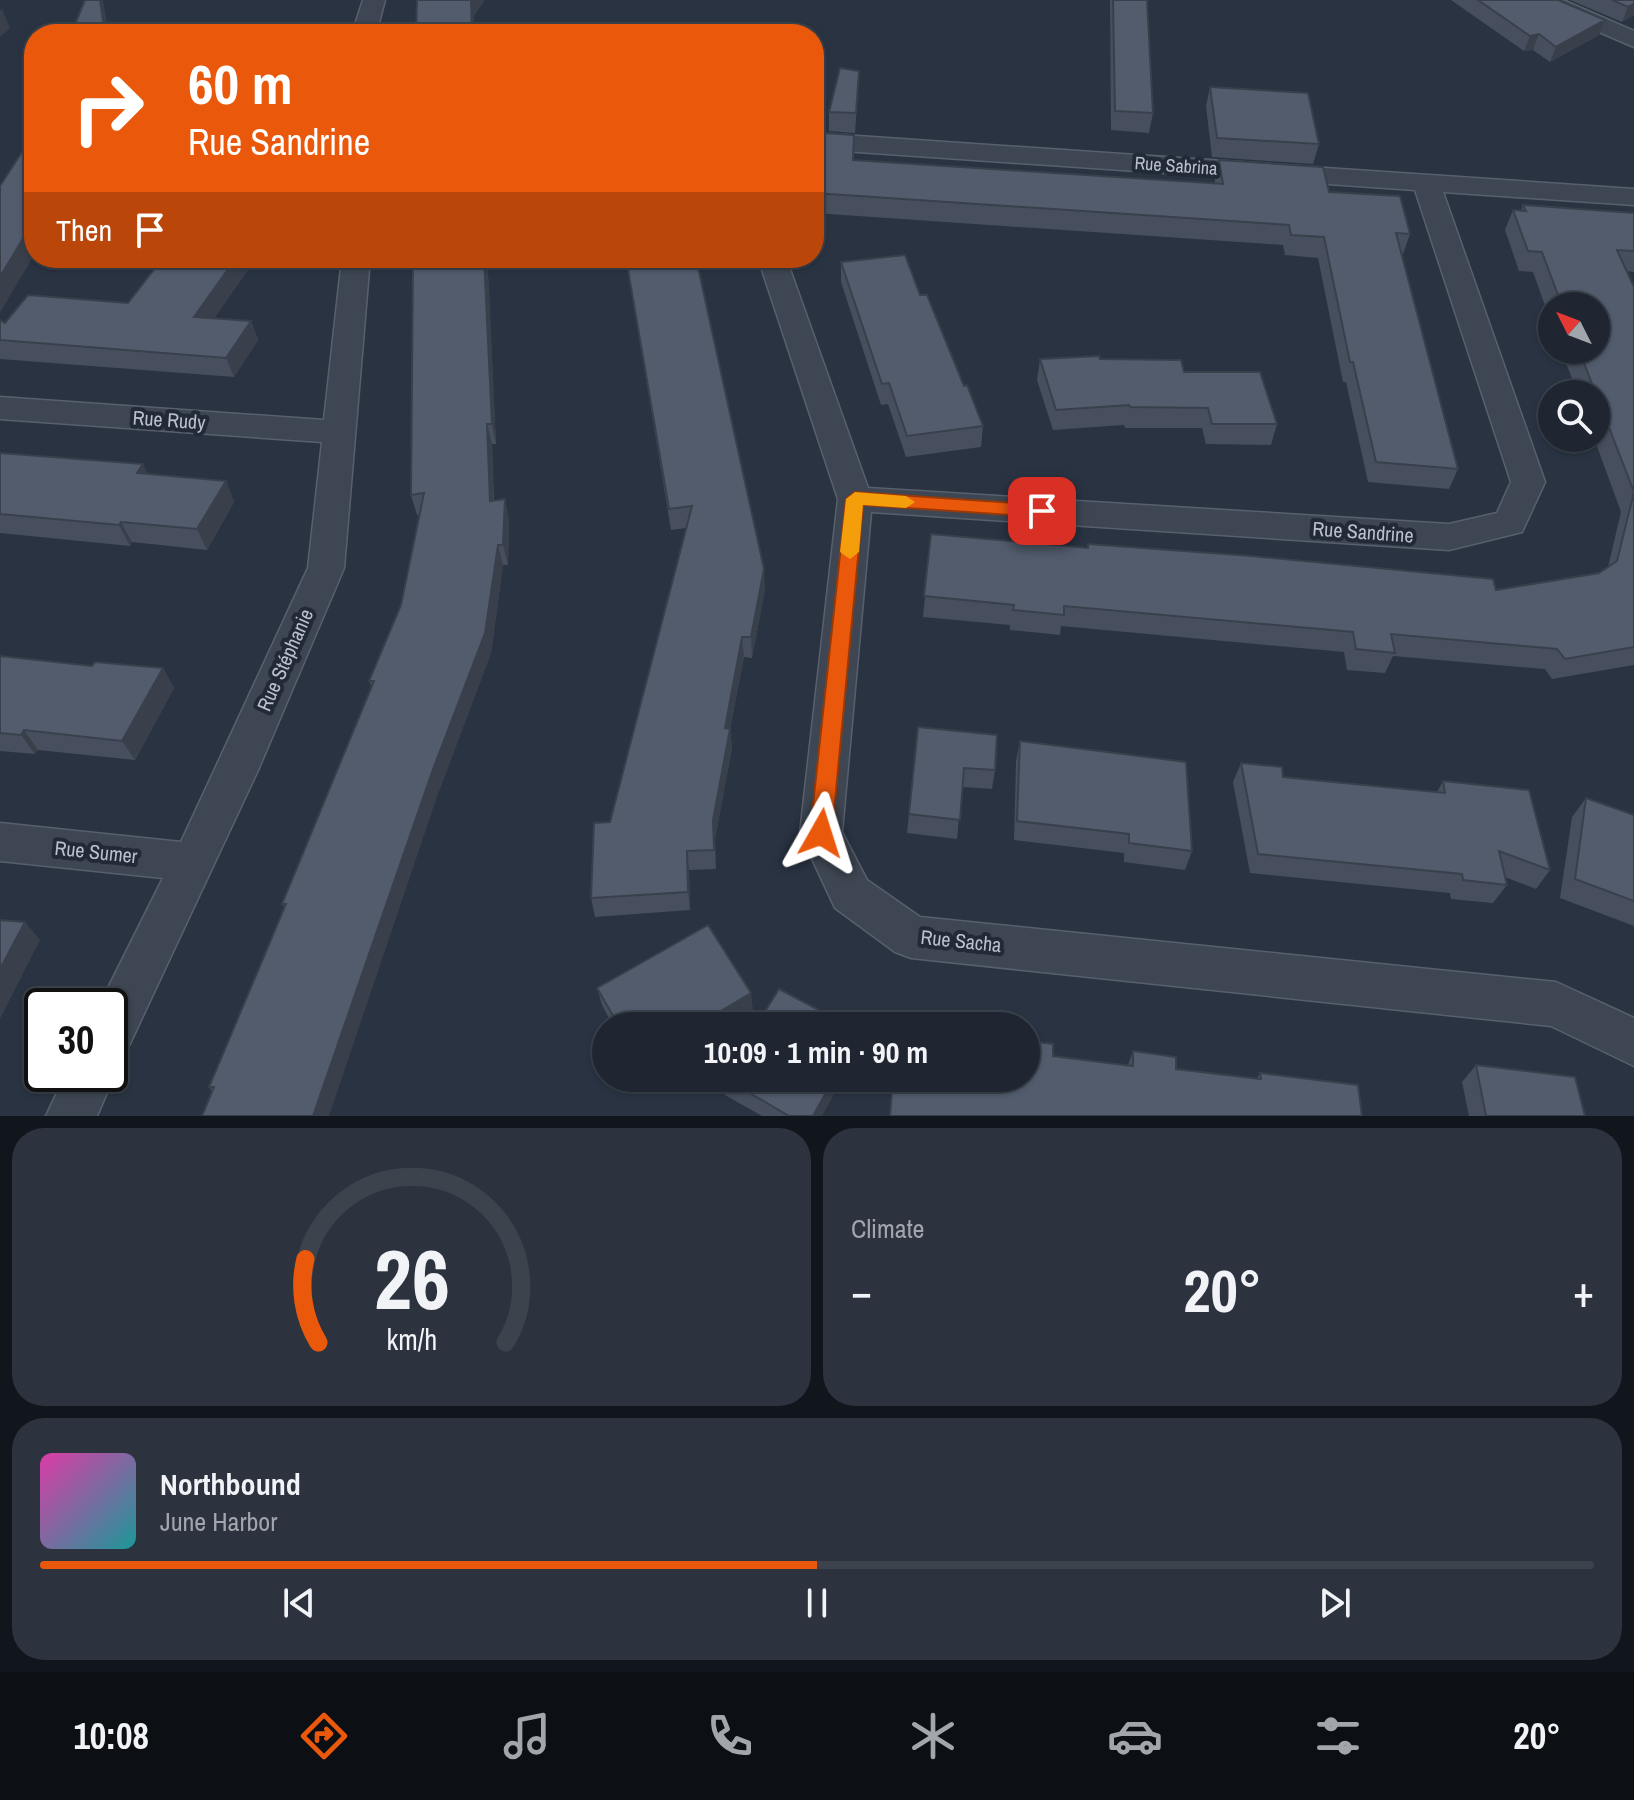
<!DOCTYPE html>
<meta charset="utf-8">
<style>
body{margin:0;font-family:"Archivo Narrow",sans-serif;background:#2c323e;color:#f1f3f6;height:100vh;display:flex;flex-direction:column;font-size:30px;white-space:nowrap}
*{box-sizing:border-box;margin:0}
p{font-size:26px;color:#a1a5ac}
.icon{flex:none;width:44px;height:44px;fill:none;stroke:currentColor;stroke-width:2;stroke-linecap:round;stroke-linejoin:round}
.map{position:relative;height:1116px;overflow:hidden}
.panel{display:flex;flex-direction:column;gap:12px;padding:12px;background:#11151c;flex:1}
.panel>*{flex:none}
.hud{position:absolute;left:24px;top:24px;width:800px;height:244px;border-radius:32px;box-shadow:0 2px 6px #0004,0 0 0 2px #3c434d;background:#ea580c;color:#fff;overflow:hidden}
.needle{width:52px;rotate:312deg}
.fabs{position:absolute;left:1538px;top:292px;display:grid;gap:16px}
.fabs a{display:grid;place-items:center;width:72px;height:72px;border-radius:50%;background:#1f2632;box-shadow:0 2px 6px #0004,0 0 0 2px #3c434d;font-size:40px}
.speed{position:absolute;left:24px;top:988px;display:flex;gap:16px;font-size:40px;font-weight:700;text-align:center}
.speed>*{display:grid;place-content:center;width:104px;height:104px;border-radius:50%;background:#1f2632;box-shadow:0 2px 6px #0004,0 0 0 2px #3c434d;line-height:1}
.speed .limit{border:4px solid #111;border-radius:12px;background:#fff;color:#111}
.pin{position:absolute;display:grid;place-items:center;width:68px;height:68px;color:#fff;margin:-34px;border-radius:16px;box-shadow:0 4px 12px #0006}
.me{position:absolute;width:88px;margin:-44px;rotate:6deg;stroke-linejoin:round;filter:drop-shadow(0 0 6px #0008)}
.turn{display:flex;align-items:center;gap:28px;height:168px;padding:0 32px;font-size:36px}
.turn .icon{width:104px;height:104px;stroke-width:2.5}
.turn b{display:block;font-size:56px;line-height:68px}
.then{display:flex;align-items:center;height:76px;padding:0 32px;background:#0003;gap:16px;font-size:30px}
.big{font-size:60px;font-weight:700;line-height:1.1}
.panel .widget{flex:1;display:flex;flex-direction:column;justify-content:center;gap:12px;min-width:0;padding:0 28px;border-radius:32px;background:#2c323e}
.panel .dial{align-items:center;gap:0}
.dial svg{height:208px;overflow:visible;fill:none;stroke:#3c434d;stroke-width:7;stroke-linecap:round;text-anchor:middle}
.dial text{fill:#f1f3f6;stroke:none}
.song{display:flex;align-items:center;gap:24px}
.cover{width:96px;height:96px;border-radius:12px;background:linear-gradient(135deg,hsl(320 70% 55%),hsl(180 70% 35%))}
.played{height:8px;border-radius:4px;background:linear-gradient(90deg,#ea580c 50%,#3c434d 50%)}
.keys{display:flex;justify-content:space-around;direction:ltr}
.heat{display:flex;justify-content:space-between;align-items:center;font-size:44px;direction:ltr}
.panel .tiles{flex:1;display:grid;gap:12px;grid-template-columns:1fr 1fr}
.widget:last-child{grid-column:span 2}
.trip{position:absolute;left:592px;top:1012px;width:448px;height:80px;border-radius:40px;background:#1f2632;box-shadow:0 2px 6px #0004,0 0 0 2px #3c434d;font-weight:700;line-height:80px;text-align:center}
.dock{display:flex;height:128px;justify-content:space-around;align-items:center;background:#0c0f14;color:#a1a5ac}
.dock .icon{width:56px;height:56px}
.dock .selected{color:#ea580c}
.dock b{font-size:36px;color:#f1f3f6}
.map>svg:first-child{display:block}
.lines{fill:none;stroke-linecap:round;stroke-linejoin:round}
.street-casing{stroke:#58606c;stroke-width:3}
.street{fill:#3d4652;fill-rule:evenodd}
.wall{fill:#474f5e}
.shaded-wall{fill:#39404c}
.building{fill:#525c6d;stroke:#39404c;stroke-width:2}
.route{fill:#ea580c;stroke:#983908;stroke-width:2}
.slow{fill:#f59e0b}
.labels{text-anchor:middle;stroke-width:8;stroke-linejoin:round;paint-order:stroke}
.far-street-label{font-size:18px;fill:#bac1cc;stroke:#222a37}
.street-label{font-size:20px;fill:#bac1cc;stroke:#222a37}
</style>
<div class="map">
<svg width="1634" height="1116" viewBox="0 0 1634 1116">
<rect width="100%" height="100%" fill="#293342"/>
<g class="lines">
<g class="street-casing">
<path id="street" d="M363 0H385L376 34H352Z
M1533 0H1563L1634 31V47L1536 5Z
M814 133 1634 189V205L1443 192 1545 482 1522 532 1449 550 871 512 842 832 867 880 920 917 1556 982 1634 1018V1066L1551 1026 911 958 895 952 835 908 800 833 838 499 758 258H786L868 488 1449 524 1497 513 1511 482 1415 190 814 149Z
M342 258H370L344 568 259 768 127 1050 110 1057V1006H99L163 878 0 861V823L181 842 308 568 322 442 0 419V397L324 420Z
M110 1062 115 1074 97 1116H46L66 1074H110Z"/>
</g>
<use href="#street" class="street"/>
</g>
<path class="wall" d="M1110 0H1147L1153 113 1149 133 1111 130Z
M1451 0H1558L1605 20 1599 35 1550 62 1533 50 1524 51Z
M1570 0H1634V15L1622 22Z
M1210 87 1319 144 1313 164 1212 157 1206 106Z
M858 90 855 133 829 131V112Z
M1219 160 1329 192 1410 234 1403 254H1401L1458 469 1449 489 1368 482 1346 382H1343L1318 258 1285 255 1283 245 814 213V172L1215 184V179Z
M1523 205 1634 213V272L1627 271 1634 287V665L1552 679 1545 669 1393 656 1385 673 1347 670 1344 652 1061 626 1060 635 1010 630V625L923 617 931 534 1087 548 1088 544 1496 590 1599 573 1608 567 1621 512 1594 438H1596V394H1578L1561 350H1596V306H1552V325L1533 272 1519 271 1505 230 1513 210 1521 211Z
M413 258H487L496 444H492L494 500 509 519 508 565H503L491 653 439 791 212 1091 209 1087 285 908 282 904 372 687 369 681 401 605 420 515H417L411 495Z
M626 258H696L765 589 752 658 744 657 730 729 732 748 715 839 716 869 689 870 690 910 595 917 591 898 686 528 671 530Z
M255 260 214 318 251 321 258 340 234 377 0 359V320L5 323 128 303Z
M841 262 920 295 983 426 981 447 906 457 888 404 881 405 841 282Z
M1040 359H1100L1184 372 1277 424 1271 445 1206 444 1202 428H1125L1124 425 1053 430 1037 380Z
M0 453 143 464 147 474 226 481 234 502 207 550 132 542 130 546 0 533Z
M0 656 92 666 163 668 174 688 135 760 38 750 35 754 0 751Z
M918 727 995 770 992 789 962 787 957 839 907 833Z
M1020 741 1192 851 1185 870 1124 862V853L1014 840 1016 761Z
M1241 763 1283 777 1437 792 1443 781 1550 870 1536 889 1505 877 1507 885 1493 903 1451 899 1450 893 1250 873 1233 782Z
M1586 798 1634 815V926L1560 898 1572 817Z
M597 988 753 1010 727 1026H613L602 1005Z
M1133 1051 1176 1069 1257 1078 1260 1073 1362 1116 1026 1078 1053 1056 1128 1065Z
M1476 1065 1585 1116H1469L1462 1082Z
M723 1079 822 1116H762L725 1095Z"/>
<path class="shaded-wall" d="M100 0H103L109 34H105Z
M471 0H485L474 16 475 34H472Z
M1634 4V15L1622 22 1628 7Z
M2 9 10 28 0 37V11Z
M1605 20 1599 35 1550 62 1556 47Z
M1539 34 1533 50 1524 51 1530 36Z
M34 220V255L0 313V277Z
M235 258H254L255 260 202 336 194 317Z
M484 258H487L489 285 496 444 492 424Z
M251 321 258 340 234 377 226 358Z
M487 424 492 444 494 521 490 501Z
M143 464 153 485 137 473Z
M226 481 234 502 207 550 197 529Z
M505 499 509 519 508 565 503 545Z
M121 522 132 542 130 546 119 525Z
M498 545 503 565 491 653 439 791 329 1116H313Z
M764 569 765 589 752 658 751 637Z
M742 637 744 657 730 729 732 748 715 839 716 869 713 820 725 728Z
M163 668 174 688 135 760 122 741Z
M24 730 38 750 35 754 21 735Z
M687 851 689 870 690 910 688 892Z
M25 922 40 940 0 1019V969Z
M751 993 753 1010 727 1026H696Z
M834 1078H843L822 1116H813Z"/>
<path class="building" d="M85 0H100L105 34H71Z
M417 0H471L472 34H416Z
M1113 0H1147L1153 113 1115 111Z
M1478 0H1558L1605 20 1556 47 1539 34 1530 36Z
M1612 0H1634V4L1628 7Z
M840 68 859 71 856 113 829 112Z
M1210 87 1308 93 1319 144 1217 138Z
M34 123V220L0 277V186L22 152Z
M824 133 854 135 853 160 1223 184 1219 160 1323 167 1329 192 1400 196 1410 234 1396 233 1458 469 1376 462 1353 362H1350L1324 237 1291 235 1289 225 814 193V172Z
M1523 205 1634 213V251L1617 250 1634 287V647L1565 659 1557 649 1391 634 1395 653 1356 649 1353 632 1064 606V615L1013 610 1014 605 924 596 931 534 1088 548V544L1252 556 1493 579 1496 590 1599 573 1617 561 1634 492 1579 350H1596V306H1562L1542 252 1528 251 1513 210 1526 211Z
M905 255 920 295H927L964 386 967 385 983 426 907 436 889 383 882 384 841 262Z
M163 258H236L194 317 251 321 226 358 0 340V320L5 323 28 295 128 303Z
M413 258H484L492 424H487L490 501 505 499 503 545H498L485 633 432 772 313 1116H202L214 1087H209L286 904H282L374 681H369L401 605 424 493 411 495Z
M626 258H696L764 569 751 637H742L725 728 730 729 713 820 714 850 687 851 688 892 591 898 594 823 610 822 692 506 669 509Z
M1099 356 1100 359 1181 360 1184 372H1260L1277 424H1212L1208 408 1130 407 1129 405 1056 410 1040 359Z
M0 453 143 464 137 473 226 481 197 529 121 522 119 525 0 514Z
M0 656 92 666 95 662 163 668 122 741 24 730 21 735 0 733Z
M918 727 997 735 995 770 964 768 960 820 909 814Z
M1020 741 1186 762 1192 851 1129 843V834L1017 821Z
M1241 763 1282 767 1283 777 1445 793 1443 781 1529 790 1550 870 1499 851 1507 885 1463 880 1462 874 1258 854Z
M1586 798 1634 815V901L1575 879Z
M0 920 25 922 0 969Z
M708 925 751 993 696 1026H619L597 988Z
M779 989 849 1026H756Z
M1026 1041 1053 1044V1056L1133 1066V1051L1176 1057V1069L1261 1079 1260 1073 1358 1085 1362 1116H890L893 1078H1026Z
M1476 1065 1575 1077 1585 1116H1486Z
M724 1078H834L813 1116H789Z"/>
<path class="route" d="M855 492 1042 505 1051 511 1042 517 863 505 832 833 829 839 821 842 813 839 810 833 846 499Z"/>
<path class="slow" d="M855 492 906 496 915 502 906 508 863 505 859 552 850 559 840 552 846 499Z"/>
<g class="labels">
<g class="far-street-label">
<text transform="translate(1176 166) rotate(4)" y="6">Rue Sabrina</text>
</g>
<g class="street-label">
<text transform="translate(169 420) rotate(4)" y="7">Rue Rudy</text>
<text transform="translate(1363 532) rotate(4)" y="7">Rue Sandrine</text>
<text transform="translate(285 660) rotate(-66)" y="7">Rue Stéphanie</text>
<text transform="translate(96 852) rotate(6)" y="7">Rue Sumer</text>
<text transform="translate(961 941) rotate(6)" y="7">Rue Sacha</text>
</g>
</g>
</svg>
<div class="fabs">
<a><svg class="needle" viewBox="-14 -14 28 28"><path d="M0-13l5 13h-10z" fill="#e53935"/><path d="M0 13l5-13h-10z" fill="#a1a5ac"/></svg></a>
<a><svg class="icon" aria-label="search" viewBox="0 0 24 24"><circle cx="10" cy="10" r="6"/><path d="M15 15l6 6"/></svg></a>
</div>
<div class="speed"><div class="limit">30</div></div>
<div class="pin" style="left:1042px;top:511px;background:#d93025"><svg class="icon" aria-label="arrive" viewBox="0 0 24 24"><path d="M6 21V4h12l-3 4 3 4H6"/></svg></div>
<svg class="me" style="left:821px;top:833px" viewBox="-20 -20 40 40"><path d="M0-17L14 15 0 8-14 15z" fill="#ea580c" stroke="#fff" stroke-width="4"/></svg>
<div class="trip">10:09 · 1 min · 90 m</div>
<div class="hud">
<div class="turn"><svg class="icon" aria-label="right" viewBox="0 0 24 24"><path d="M7 20v-9h11M14 6l5 5-5 5"/></svg><div><b>60 m</b>Rue Sandrine</div></div>
<div class="then">Then<svg class="icon" aria-label="arrive" viewBox="0 0 24 24"><path d="M6 21V4h12l-3 4 3 4H6"/></svg></div>
</div>
</div>
<section class="panel">
<div class="tiles">
<div class="widget dial"><svg viewBox="0 0 100 80">
<path d="M14 69A42 42 0 1 1 86 69"/>
<path d="M14 69A42 42 0 0 1 9 37" stroke="#ea580c"/>
<text x="50" y="56" font-size="32" font-weight="700">26</text>
<text x="50" y="72" font-size="11">km/h</text>
</svg></div>
<div class="widget"><p>Climate</p>
<div class="heat"><a>−</a><b class="big">20°</b><a>+</a></div>
</div>
<div class="widget">
<div class="song"><i class="cover"></i><div><b>Northbound</b><p>June Harbor</p></div></div>
<div class="played"></div>
<div class="keys"><svg class="icon" aria-label="previous" viewBox="0 0 24 24"><path d="M18 5L8 12l10 7zM5 5v14"/></svg><svg class="icon" aria-label="pause" viewBox="0 0 24 24"><path d="M8 5v14M16 5v14"/></svg><svg class="icon" aria-label="next" viewBox="0 0 24 24"><path d="M6 5l10 7-10 7zM19 5v14"/></svg></div>
</div>
</div>
</section>
<nav class="dock">
<b>10:08</b>
<svg class="icon selected" aria-label="directions" viewBox="0 0 24 24"><path d="M12 3l9 9-9 9-9-9zM9 14v-3h6M13 9l2 2-2 2"/></svg>
<svg class="icon" aria-label="music" viewBox="0 0 24 24"><path d="M9 18V5l10-2v13"/><circle cx="6" cy="18" r="3"/><circle cx="16" cy="16" r="3"/></svg>
<svg class="icon" aria-label="phone" viewBox="0 0 24 24"><path d="M5 4h4l2 5-3 2q2 4 5 5l2-3 5 2v4C11 20 4 13 5 4z"/></svg>
<svg class="icon" aria-label="climate" viewBox="0 0 24 24"><path d="M12 3v18M4 7l16 10M4 17L20 7"/></svg>
<svg class="icon" aria-label="car" viewBox="0 0 24 24"><path d="M5 17H2v-5l4-1 3-4h7l3 4 3 1v5h-3M9 17h6M6 11h13"/><circle cx="7" cy="17" r="2"/><circle cx="17" cy="17" r="2"/></svg>
<svg class="icon" aria-label="filters" viewBox="0 0 24 24"><path d="M4 7h16M4 17h16"/><circle cx="9" cy="7" r="2"/><circle cx="15" cy="17" r="2"/></svg>
<b>20°</b>
</nav>
